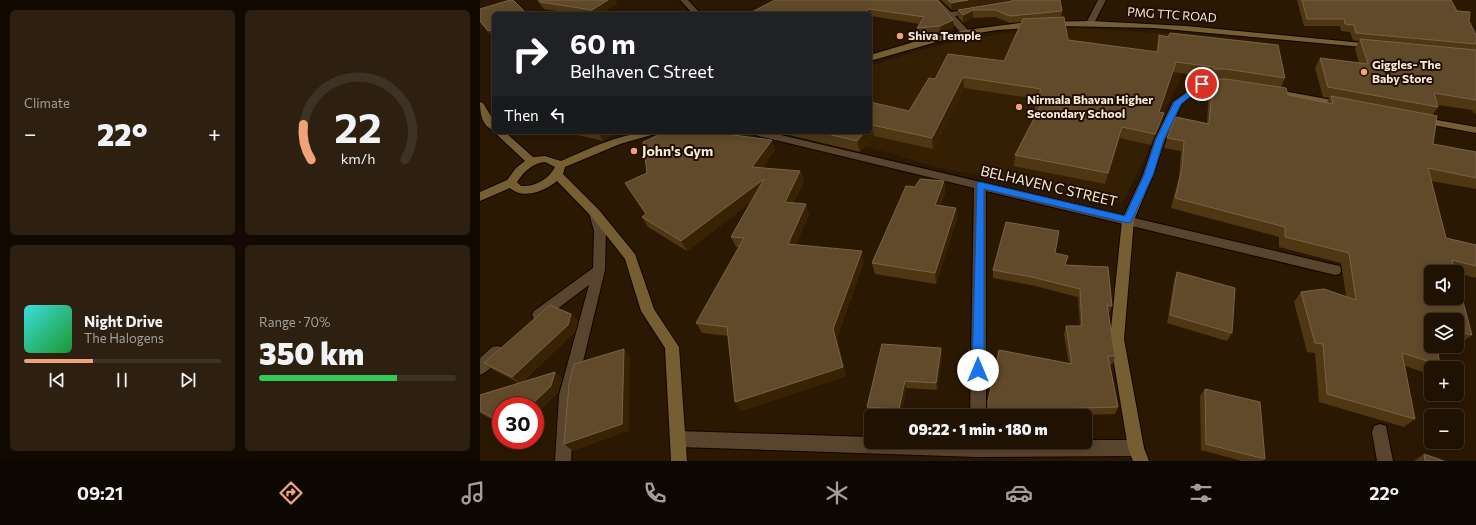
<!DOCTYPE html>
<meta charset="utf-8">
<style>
body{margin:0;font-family:Commissioner,sans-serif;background:#2d2011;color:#f1f3f6;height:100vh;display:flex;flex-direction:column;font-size:15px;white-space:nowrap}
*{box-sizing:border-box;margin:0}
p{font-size:13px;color:#a29e99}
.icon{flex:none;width:22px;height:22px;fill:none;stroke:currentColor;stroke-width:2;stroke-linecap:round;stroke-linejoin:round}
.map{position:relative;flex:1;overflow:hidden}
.side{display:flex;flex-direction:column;gap:10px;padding:10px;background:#120a01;width:480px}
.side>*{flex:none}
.hud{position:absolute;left:12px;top:12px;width:380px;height:122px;border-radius:6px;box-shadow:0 2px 10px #0003,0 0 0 1px #3d3224;background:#202124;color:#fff;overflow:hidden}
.controls{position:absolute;left:944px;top:265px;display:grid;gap:8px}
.controls a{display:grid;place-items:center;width:40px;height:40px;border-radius:6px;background:#201202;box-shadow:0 2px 10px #0003,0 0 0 1px #3d3224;font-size:20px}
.speed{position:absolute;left:12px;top:397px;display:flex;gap:8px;font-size:20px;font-weight:700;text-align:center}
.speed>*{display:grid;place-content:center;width:52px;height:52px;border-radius:50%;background:#201202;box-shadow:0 2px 10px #0003,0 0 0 1px #3d3224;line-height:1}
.speed .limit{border:6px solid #d22;background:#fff;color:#111}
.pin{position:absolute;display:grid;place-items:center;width:34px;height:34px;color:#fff;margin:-17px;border:2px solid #fff;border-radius:50%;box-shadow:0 1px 4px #0007}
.me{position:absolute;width:44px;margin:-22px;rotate:0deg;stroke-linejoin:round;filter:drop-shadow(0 0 3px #0008)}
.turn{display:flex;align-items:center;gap:14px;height:84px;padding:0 12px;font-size:18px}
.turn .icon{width:52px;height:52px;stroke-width:2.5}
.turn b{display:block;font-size:28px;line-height:34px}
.then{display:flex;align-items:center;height:38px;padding:0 12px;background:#0003;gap:8px;font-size:15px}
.big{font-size:30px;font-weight:800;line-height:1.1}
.side .tile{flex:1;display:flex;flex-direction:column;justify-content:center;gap:6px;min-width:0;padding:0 14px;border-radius:6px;background:#2d2011}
.side .dial{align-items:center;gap:0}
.dial svg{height:104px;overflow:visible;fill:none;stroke:#3d3224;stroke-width:7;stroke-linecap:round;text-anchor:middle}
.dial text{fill:#f1f3f6;stroke:none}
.song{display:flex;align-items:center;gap:12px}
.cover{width:48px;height:48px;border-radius:6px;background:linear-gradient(135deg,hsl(180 70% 55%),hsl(130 70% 35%))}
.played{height:4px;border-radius:2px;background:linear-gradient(90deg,#f0a279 35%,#3d3224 35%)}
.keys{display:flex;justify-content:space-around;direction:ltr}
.heat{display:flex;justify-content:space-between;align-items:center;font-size:22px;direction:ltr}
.charge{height:6px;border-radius:3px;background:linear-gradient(90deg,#34c759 70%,#3d3224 0)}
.side .tiles{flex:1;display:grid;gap:10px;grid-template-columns:repeat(2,1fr)}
.trip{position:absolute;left:384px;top:409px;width:228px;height:40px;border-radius:6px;background:#201202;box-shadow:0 2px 10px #0003,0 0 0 1px #3d3224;font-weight:800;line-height:40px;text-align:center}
.menu{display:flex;height:64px;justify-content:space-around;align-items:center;background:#0d0701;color:#a29e99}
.menu .icon{width:28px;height:28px}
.menu .on{color:#f0a279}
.menu b{font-size:18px;color:#f1f3f6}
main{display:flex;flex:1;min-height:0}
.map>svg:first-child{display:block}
.built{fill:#351f02}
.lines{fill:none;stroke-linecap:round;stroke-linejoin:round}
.street-casing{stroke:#120400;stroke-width:2}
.secondary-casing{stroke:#120400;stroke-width:2}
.street{fill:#59452e;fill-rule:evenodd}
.secondary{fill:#755e32;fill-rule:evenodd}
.wall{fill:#4f3714}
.shaded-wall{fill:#382204}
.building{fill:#614a2a;stroke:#786346}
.route{fill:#1a73e8;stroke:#114b97}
.poi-dot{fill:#f0a279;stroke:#200f00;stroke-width:1.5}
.labels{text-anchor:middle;stroke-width:4;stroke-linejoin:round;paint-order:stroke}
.far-street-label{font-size:12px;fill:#f6eadc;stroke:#200f00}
.far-poi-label{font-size:12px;font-weight:bold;fill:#f6eadc;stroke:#200f00;text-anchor:start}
.poi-label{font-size:14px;font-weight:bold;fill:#f6eadc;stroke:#200f00;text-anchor:start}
.street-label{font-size:14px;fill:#f6eadc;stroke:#200f00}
</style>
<main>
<section class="side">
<div class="tiles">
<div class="tile"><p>Climate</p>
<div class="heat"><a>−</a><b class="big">22°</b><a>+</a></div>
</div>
<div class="tile dial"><svg viewBox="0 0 100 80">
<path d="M14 69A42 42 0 1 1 86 69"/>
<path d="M14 69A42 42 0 0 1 8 42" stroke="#f0a279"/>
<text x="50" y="56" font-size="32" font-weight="700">22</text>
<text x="50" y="72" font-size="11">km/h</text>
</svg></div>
<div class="tile">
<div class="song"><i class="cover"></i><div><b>Night Drive</b><p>The Halogens</p></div></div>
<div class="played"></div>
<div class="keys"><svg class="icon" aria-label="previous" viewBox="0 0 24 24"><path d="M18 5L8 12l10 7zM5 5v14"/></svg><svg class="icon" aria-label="pause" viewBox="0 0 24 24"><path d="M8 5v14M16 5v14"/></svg><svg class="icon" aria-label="next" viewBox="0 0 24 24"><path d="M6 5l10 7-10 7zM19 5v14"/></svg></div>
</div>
<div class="tile"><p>Range · 70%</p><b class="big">350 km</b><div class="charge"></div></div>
</div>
</section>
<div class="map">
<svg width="996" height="461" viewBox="0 0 996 461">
<rect width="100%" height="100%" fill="#2a1803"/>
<path class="built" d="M599 28 703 35 701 79 672 136 667 154 642 203 455 167 362 139 390 132V66L444 49 476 42 523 33Z"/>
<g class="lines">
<g class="street-casing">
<path id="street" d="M200 0H208L221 14H213Z
M451 0H459L471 12 496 9V13L475 16 488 30V34H482Z
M618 0H626L613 25H607L606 23Z
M270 132H288L855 265 860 266 861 270 860 274 855 275 506 191V416H490L494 188 275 135Z
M115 209 121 213 126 231 125 270 95 395 91 461H75L79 395 109 285 64 319 59 321 54 319 52 315 54 311 113 268 114 231 109 213Z
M17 346 22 347 24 352C20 361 9 371 0 375V358L12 347Z
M900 424 906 426 913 461H897L892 432 894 426Z
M199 431 391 437V442H605V440H656L662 442 664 448 662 454 656 456 497 457 199 447 193 445 191 439 193 433Z"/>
</g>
<g class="secondary-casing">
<path id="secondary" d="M611 21 706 26 893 44 897 46 893 48 674 28 580 26 517 30 474 37 390 61V55L447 38 486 30 548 22Z
M722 81 746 82 751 85 746 88 724 87 702 103 685 139 673 175 654 220 644 339 664 448 669 461H653L648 448 630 339 642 220 663 175 675 139 693 102Z
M792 89 863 102 868 105 863 108 789 94 787 92Z
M0 102 3 103 14 121V130C2 127 0 113 0 102Z
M940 117 996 127V133L937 122 935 120 937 118Z
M14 132H25L53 157 65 156 81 161C111 148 142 132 176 132L175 134 140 144 85 167 83 174 119 210 155 254 174 309 199 347 207 461H191L185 348 161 311 145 259 111 216 77 181C65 191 43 200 30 188L0 201V192L27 180 36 168 45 161ZM65 162 75 167C69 179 55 187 41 186L37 182C44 172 52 163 65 162Z"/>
</g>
<use href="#street" class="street"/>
<use href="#secondary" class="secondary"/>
</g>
<path class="wall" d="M57 0H135L137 4 120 14H97L64 9Z
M295 0H457L473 20 474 27 460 34 438 36 437 28 440 24 391 16 390 17V14Z
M461 0H527L472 10Z
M817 0H971L977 11 989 21 996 35V114L994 113 992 110 958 105V107L952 116 953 144 996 152V189L951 181 966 238 996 245V278L977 273V272H951L992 335 980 344 977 343V320H951L960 365 956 368H951V372L949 374 925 366 935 419 924 427 839 402 835 353 827 352 814 302 821 292 866 296 861 263 799 247V237L691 208 699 178 701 151 684 148 690 130 727 123 729 88 732 80H730V77L693 72 679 112 681 124 671 145 640 138 625 184 534 166 535 155 556 115H554L555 104 557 99 484 88 453 149 394 136 380 152 301 133 300 132H390V102L429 111 455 79 524 61 541 22 530 23 515 17 493 18 483 23 478 17V10L532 1 582 11 581 17 588 40 676 52 677 46 679 35 805 78 801 87 808 95 847 103 849 98 843 97 835 68 840 58 879 63 875 49 879 41 873 40 870 32 861 31 860 26H824Z
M0 9 13 38 0 22Z
M85 132H136L123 141Z
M185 132H238L239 133 295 150 282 168 320 171 324 181 313 203 329 214 316 244 384 261 357 338 366 376 261 411 255 402 248 336 222 333 216 323 259 247H256L251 237 271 202 207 251 168 227 162 217 166 214 145 183 167 173Z
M464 181 465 193 460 205 476 208 477 219 456 284 395 274 392 263 435 187Z
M576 253 586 265 632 306 629 313H628L635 356 633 364H629L638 407 635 414 569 416H507L508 401 589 364 584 334 586 326H600L598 297 551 285 513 278V270Z
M697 272 752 333 747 341 687 323 694 280Z
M91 314 98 321 95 332 42 382 75 372 82 378 78 392 55 415V406H21V424L0 413V395L39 383 12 369 4 363Z
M461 348 462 355 457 390 426 388 421 416 389 414 387 407Z
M725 389 785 459 782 461H762L721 450 720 396Z
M944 454 964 461H934Z"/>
<path class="shaded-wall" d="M128 0H135L137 4 120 14H114L112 10Z
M488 0H527L472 10 471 3Z
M390 9 391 16 390 17V14H381Z
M493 10V18L483 23V15Z
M473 20 474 27 460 34V26Z
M14 29V38H13L8 31Z
M483 77 484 88 453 149 452 138Z
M684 113 681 124 671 145 675 134Z
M392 125 394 136 380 152 377 141 385 132H390V127Z
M642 127 640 138 625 184 628 173Z
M117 132H136L123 141Z
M292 140 295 150 276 177 272 167Z
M320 171 324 181 308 212 305 202Z
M284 179 288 189 207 251 201 241Z
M464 181 465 193 456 216 455 205Z
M326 204 329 214 312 253 308 244Z
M476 208 477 219 456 284 455 273Z
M382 251 384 261 357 338 366 376 261 411 255 402 353 329Z
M91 314 98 321 95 332 40 383 32 377Z
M461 348 462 355 457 390 456 383Z
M144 349 150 356 149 431 93 451 84 444Z
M75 372 82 378 78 392 55 415V406H50Z
M425 381 426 388 421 416 419 409Z"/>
<path class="building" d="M30 0H33L47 14H14V29L8 31 0 21V9Z
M59 0H128L112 10 60 2Z
M295 0H457L473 20 460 26 437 28 444 17 390 9 381 14H268Z
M468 0H488L471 3Z
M532 0H580L582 11 530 16 515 10H493L483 15 478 10 532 1Z
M822 0H971L977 11 990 12 989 21 996 35V44L876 33 874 25 865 24 864 19H827Z
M584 17 588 40 678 52 679 35 688 37 690 33 798 45 805 78 746 69H734V67L696 62 679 112 684 113 675 134 642 127 628 173 535 155 561 105 555 104 561 89 483 77 452 138 392 125 390 127V102L429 111 449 78 455 79 468 54 524 61 543 19Z
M880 39 996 50V100L954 93 958 107 848 87 840 58 888 64Z
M733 79H746L806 88 808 95 853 104 851 96 957 116 953 144 996 152V178L948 168 966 238 996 245V266L972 260 975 272H951V298H977V279L992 335 977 331V320H951V346H957L960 365 922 353 935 419 847 394 843 344 835 343 821 292 844 289 876 300 869 253 805 237V227L695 198 702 168 704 141 687 138 690 130 696 117 729 124Z
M185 132H230L292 140 272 167 320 171 305 202 326 204 308 244 382 251 353 329 363 367 255 402 247 327 216 323 264 238 251 237 284 179 201 241 162 217 166 214 145 183 167 173 163 142Z
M339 132H385L377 141Z
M440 179 464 181 455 205 476 208 455 273 392 263 426 186 435 187Z
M526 222 579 231 575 253 588 256 585 265 628 267 632 306 627 305 635 356H628L638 407 570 409 569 416H540L508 409V401L519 350 592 364 586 326H602L600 289 552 277 513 270Z
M697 272 755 288 752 333 690 315Z
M70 305 91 314 88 325 32 377 4 363Z
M402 344 461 348 456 383 425 381 419 409 387 407Z
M144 349 142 424 84 444 89 384 94 364Z
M75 372 71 386 50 406H21V422L0 411V395Z
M725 389 780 402 785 459 726 444Z
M944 454 964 461H945Z"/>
<path class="route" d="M722 82 726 84 725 85 701 104 684 139 673 175 651 222 648 223 504 189V370L502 373 498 375 494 373 492 370 497 183 500 182 645 216 664 175 676 139 694 102Z"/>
<g class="poi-dot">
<circle cx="420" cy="36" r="4"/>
<circle cx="884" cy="72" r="4"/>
<circle cx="539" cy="107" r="4"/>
<circle cx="154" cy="151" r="4"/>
</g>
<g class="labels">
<g class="far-street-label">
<text transform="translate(692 15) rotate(4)" y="4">PMG TTC ROAD</text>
</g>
<g class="far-poi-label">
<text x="428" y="40">Shiva Temple</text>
<text x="892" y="69">Giggles- The<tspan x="892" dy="14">Baby Store</tspan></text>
<text x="547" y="104">Nirmala Bhavan Higher<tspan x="547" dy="14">Secondary School</tspan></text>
</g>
<g class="poi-label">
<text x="162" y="156">John's Gym</text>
</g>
<g class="street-label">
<text transform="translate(569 186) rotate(13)" y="5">BELHAVEN C STREET</text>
</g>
</g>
</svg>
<div class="controls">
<a><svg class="icon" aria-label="sound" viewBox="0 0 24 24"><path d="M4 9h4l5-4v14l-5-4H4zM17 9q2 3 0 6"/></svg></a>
<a><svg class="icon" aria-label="layers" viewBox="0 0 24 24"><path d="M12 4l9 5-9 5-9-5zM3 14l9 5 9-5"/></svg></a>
<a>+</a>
<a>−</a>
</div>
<div class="speed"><div class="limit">30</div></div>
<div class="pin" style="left:722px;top:84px;background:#d93025"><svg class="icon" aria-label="arrive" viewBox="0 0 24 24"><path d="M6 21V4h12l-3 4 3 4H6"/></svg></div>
<svg class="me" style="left:498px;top:370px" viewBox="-20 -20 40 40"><circle r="19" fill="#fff"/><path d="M0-13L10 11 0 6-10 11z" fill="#1a73e8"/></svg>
<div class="trip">09:22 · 1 min · 180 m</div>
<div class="hud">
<div class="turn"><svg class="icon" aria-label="right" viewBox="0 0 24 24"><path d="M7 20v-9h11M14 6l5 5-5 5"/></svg><div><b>60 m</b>Belhaven C Street</div></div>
<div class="then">Then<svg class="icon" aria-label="left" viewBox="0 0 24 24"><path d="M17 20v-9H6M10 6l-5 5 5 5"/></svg></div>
</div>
</div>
</main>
<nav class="menu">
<b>09:21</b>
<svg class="icon on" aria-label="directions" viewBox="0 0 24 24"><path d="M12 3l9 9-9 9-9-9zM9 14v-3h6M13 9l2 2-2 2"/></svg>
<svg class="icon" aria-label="music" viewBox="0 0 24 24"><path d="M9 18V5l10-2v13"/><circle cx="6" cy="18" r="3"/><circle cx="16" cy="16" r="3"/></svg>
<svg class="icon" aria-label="phone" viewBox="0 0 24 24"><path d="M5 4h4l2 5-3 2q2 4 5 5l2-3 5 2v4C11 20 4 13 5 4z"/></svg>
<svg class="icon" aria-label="climate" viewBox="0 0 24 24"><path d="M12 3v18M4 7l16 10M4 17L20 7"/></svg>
<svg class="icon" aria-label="car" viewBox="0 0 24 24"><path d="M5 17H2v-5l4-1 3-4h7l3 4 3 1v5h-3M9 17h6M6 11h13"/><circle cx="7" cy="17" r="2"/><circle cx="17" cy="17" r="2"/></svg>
<svg class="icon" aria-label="filters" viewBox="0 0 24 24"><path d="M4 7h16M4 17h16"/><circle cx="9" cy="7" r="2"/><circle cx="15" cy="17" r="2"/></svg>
<b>22°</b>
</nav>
